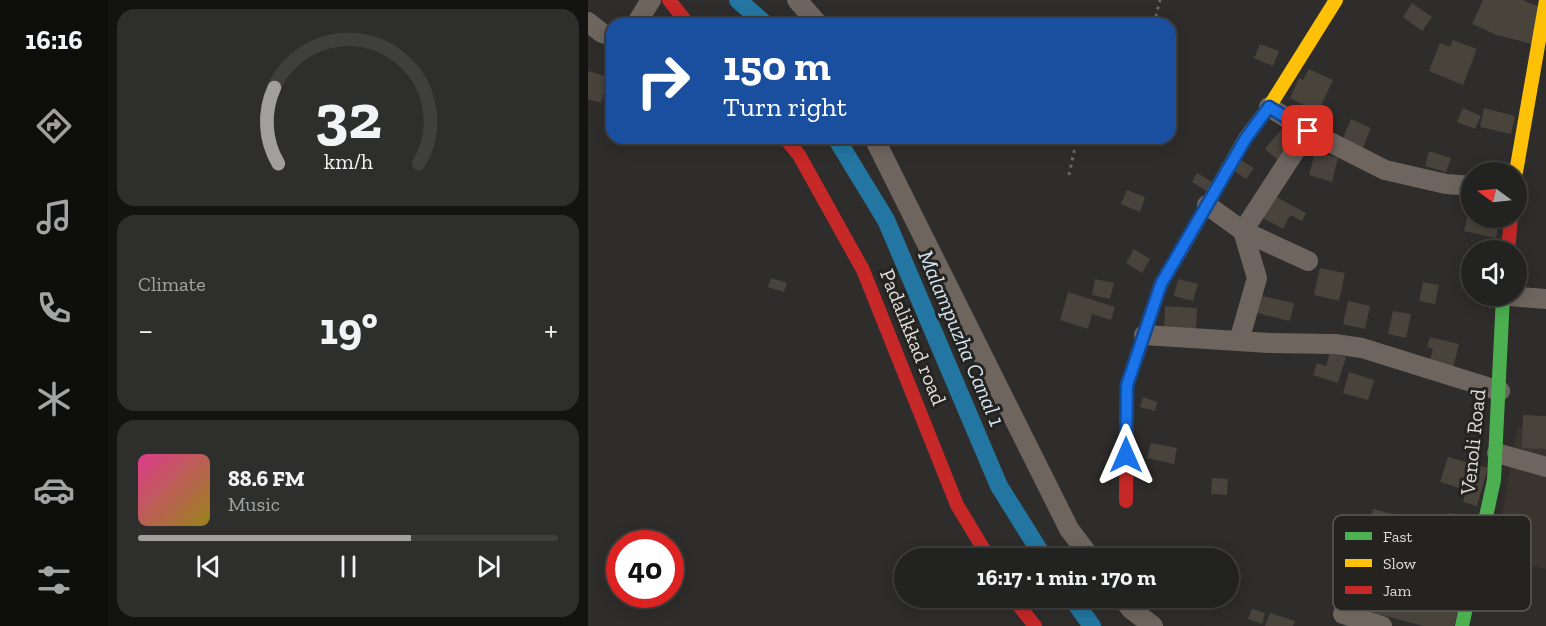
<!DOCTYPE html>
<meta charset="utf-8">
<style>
body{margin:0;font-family:"Zilla Slab",serif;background:#2e2f2d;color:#f1f3f6;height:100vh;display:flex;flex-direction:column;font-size:22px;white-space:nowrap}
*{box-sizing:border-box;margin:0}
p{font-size:20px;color:#a2a4a5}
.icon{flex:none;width:33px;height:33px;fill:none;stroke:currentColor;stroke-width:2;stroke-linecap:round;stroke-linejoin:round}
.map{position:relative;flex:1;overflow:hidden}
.sheet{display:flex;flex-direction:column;gap:9px;padding:9px;background:#131312;width:480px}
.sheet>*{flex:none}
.guide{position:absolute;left:18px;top:18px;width:570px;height:126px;border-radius:18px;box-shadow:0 3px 15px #0003,0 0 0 2px #3f3f3e;background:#1a4fa0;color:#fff;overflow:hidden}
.needle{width:39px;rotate:285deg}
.buttons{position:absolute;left:873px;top:162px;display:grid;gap:12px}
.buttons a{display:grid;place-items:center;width:66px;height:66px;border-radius:50%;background:#222220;box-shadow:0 3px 15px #0003,0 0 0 2px #3f3f3e;font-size:30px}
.speed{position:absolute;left:18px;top:530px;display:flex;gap:12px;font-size:30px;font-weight:700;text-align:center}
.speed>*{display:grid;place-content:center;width:78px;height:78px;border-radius:50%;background:#222220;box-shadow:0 3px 15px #0003,0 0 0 2px #3f3f3e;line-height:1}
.speed .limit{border:9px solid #d22;background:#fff;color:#111}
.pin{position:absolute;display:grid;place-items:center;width:51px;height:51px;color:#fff;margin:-26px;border-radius:12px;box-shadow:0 3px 9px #0006}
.me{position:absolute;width:66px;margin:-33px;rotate:0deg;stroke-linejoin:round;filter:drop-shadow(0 0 4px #0008)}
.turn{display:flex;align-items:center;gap:21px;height:126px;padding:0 18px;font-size:27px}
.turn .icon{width:78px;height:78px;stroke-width:2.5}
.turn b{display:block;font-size:42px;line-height:51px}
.big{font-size:45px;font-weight:800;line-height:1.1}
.sheet .card{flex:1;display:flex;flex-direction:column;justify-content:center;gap:9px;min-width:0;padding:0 21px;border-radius:18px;background:#2e2f2d}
.sheet .dial{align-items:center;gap:0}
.dial svg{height:156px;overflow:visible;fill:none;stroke:#3f3f3e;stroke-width:7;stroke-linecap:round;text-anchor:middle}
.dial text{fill:#f1f3f6;stroke:none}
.song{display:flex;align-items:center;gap:18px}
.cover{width:72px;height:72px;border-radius:9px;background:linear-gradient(135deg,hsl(330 70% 55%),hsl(50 70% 35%))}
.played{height:6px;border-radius:3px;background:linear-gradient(90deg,#a1a09e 65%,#3f3f3e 65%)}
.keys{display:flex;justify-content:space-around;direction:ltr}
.heat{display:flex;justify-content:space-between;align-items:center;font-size:33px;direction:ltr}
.trip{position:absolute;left:306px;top:548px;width:345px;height:60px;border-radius:30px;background:#222220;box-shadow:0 3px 15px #0003,0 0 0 2px #3f3f3e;font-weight:800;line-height:60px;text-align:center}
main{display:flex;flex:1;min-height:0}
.tab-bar{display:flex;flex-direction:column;width:108px;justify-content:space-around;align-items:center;background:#0e0e0d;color:#a2a4a5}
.tab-bar .icon{width:42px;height:42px}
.tab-bar .active{color:#a1a09e}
.tab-bar b{font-size:27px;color:#f1f3f6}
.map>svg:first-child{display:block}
.built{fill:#3a342e}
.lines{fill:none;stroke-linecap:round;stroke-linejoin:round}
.canal{stroke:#2376a1;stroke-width:18}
.building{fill:#48433b}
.path{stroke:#6c6661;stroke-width:3;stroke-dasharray:3 4.5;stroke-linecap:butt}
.street{stroke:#6e655e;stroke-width:20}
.fast{stroke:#4caf50;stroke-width:14}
.slow{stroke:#ffc107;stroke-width:14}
.jam{stroke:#c62828;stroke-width:14}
.route-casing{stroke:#114b97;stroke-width:15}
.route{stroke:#1a73e8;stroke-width:10}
.labels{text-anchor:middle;stroke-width:6;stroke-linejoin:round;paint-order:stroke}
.street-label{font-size:21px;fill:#dfdedc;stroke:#252320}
.water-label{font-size:22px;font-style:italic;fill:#d2e6f4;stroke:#252320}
.key{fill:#252320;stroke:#5d5b58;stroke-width:1.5}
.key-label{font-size:16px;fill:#dfdedc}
</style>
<main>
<nav class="tab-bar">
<b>16:16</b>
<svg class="icon active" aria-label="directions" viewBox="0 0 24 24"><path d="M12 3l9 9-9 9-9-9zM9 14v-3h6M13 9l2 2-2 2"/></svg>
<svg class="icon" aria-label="music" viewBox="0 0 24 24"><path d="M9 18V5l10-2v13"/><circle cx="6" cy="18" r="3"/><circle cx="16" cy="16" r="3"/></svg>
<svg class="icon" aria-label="phone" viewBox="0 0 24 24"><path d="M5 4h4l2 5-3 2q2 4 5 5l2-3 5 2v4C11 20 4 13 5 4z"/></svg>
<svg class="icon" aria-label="climate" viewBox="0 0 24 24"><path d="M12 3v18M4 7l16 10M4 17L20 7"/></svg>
<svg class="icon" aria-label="car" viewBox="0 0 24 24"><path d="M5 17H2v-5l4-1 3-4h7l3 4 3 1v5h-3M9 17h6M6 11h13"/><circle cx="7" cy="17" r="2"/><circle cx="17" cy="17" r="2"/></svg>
<svg class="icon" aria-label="filters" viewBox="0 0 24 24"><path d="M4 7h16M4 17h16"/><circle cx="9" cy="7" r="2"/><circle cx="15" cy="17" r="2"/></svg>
</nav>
<section class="sheet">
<div class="card dial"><svg viewBox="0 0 100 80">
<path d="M14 69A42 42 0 1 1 86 69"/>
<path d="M14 69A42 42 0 0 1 12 30" stroke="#a1a09e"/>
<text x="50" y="56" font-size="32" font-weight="700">32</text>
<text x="50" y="72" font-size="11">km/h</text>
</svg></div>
<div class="card"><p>Climate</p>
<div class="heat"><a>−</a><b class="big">19°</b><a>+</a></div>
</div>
<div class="card">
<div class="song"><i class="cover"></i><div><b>88.6 FM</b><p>Music</p></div></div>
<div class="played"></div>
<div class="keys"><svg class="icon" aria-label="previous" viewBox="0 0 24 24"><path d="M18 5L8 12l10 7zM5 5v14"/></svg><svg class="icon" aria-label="pause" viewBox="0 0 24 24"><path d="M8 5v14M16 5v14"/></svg><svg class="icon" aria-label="next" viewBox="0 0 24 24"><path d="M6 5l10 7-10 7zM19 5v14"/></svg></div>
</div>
</section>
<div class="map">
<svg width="958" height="626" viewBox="0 0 958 626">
<rect width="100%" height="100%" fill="#2e2d2b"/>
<path class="built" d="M930 426 958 432V569L906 559Z"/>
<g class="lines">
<path class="canal" d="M150 0 177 24
M248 138 298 220 411 486 456 558
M483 597 504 626"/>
</g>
<path class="building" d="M895 0H934L954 8 948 45 909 35 884 24Z
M824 3 844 17 834 31 815 17Z
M865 40 889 49 875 85 841 71 852 43 862 47Z
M672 44 691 51 685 66 666 58Z
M721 69 745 80 730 112 702 98 711 78 715 80Z
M0 71 21 77 13 103 0 99Z
M875 108 893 116 887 129 869 122Z
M896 108 927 116 923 134 892 127Z
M763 119 783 128 774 150 754 141Z
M697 125 712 139 692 162 677 149Z
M841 151 863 158 858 172 837 166Z
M727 152 750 158 744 182 721 175Z
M653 160 666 168 658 179 646 171Z
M609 173 624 182 619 191 604 182Z
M539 190 557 197 552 212 533 204Z
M685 195 718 213 714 221 702 215 695 229 673 217Z
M880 215 911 223 908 238 876 231Z
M546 249 562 259 554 273 538 263Z
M732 268 757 273 751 301 726 295Z
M183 278 199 283 196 292 180 287Z
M507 279 526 283 522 299 504 295Z
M590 279 610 284 605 301 586 296Z
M835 282 851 285 847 304 831 301Z
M480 292 527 307 523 320 504 314 500 329 472 320Z
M674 296 706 303 702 321 669 313Z
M760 301 782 306 777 329 755 324Z
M577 306 609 308 608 330 576 329Z
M805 311 823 314 818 338 800 334Z
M842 337 871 344 865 368 841 362 845 349 839 347Z
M742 352 758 357 750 383 725 375 729 363 738 366Z
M761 372 786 380 780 400 755 393Z
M555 397 569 402 567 411 552 407Z
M935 415 958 416V449L934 448Z
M563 443 589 448 586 464 559 458Z
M860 457 900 468 889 506 875 502 878 490 852 482Z
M624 478 640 479 639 495 623 494Z
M785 509 825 519 822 531 838 535 841 524 857 528 861 513 893 521 866 626H835L760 606Z
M664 609 677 613 674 624 660 619Z
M682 613 707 621 705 626H677Z"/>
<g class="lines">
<path class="path" d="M566 24 572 0
M481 175 489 138"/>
<path class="street" d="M209 0 230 24
M0 22 14 33 24 36
M48 24 63 0
M720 131 797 170 858 184 884 186
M286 138 481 529 503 558
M619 205 655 231 720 261
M921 296 958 299
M556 335 681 343 747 344 774 348 912 391
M651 341 669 278 655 231 720 131 681 107
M909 453 958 467
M533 597 543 609 565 626
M755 614 794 626"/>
<path class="fast" d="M874 626 906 480 915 296"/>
<path class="slow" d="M928 172 958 0
M592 252 658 137 681 107 748 0"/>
<path class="jam" d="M81 0 100 24
M197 138 211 155 275 270 369 505 401 558
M920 250 923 218
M538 501 539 385 573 284 592 252
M424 597 447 626"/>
</g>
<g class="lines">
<g class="route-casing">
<path id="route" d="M538 455 539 385 573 284 658 138 681 107 720 131"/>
</g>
<use href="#route" class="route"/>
</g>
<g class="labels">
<g class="street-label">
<text transform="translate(325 337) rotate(68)" y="7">Padalikkad road</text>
<text transform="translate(885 442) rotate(-84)" y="7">Venoli Road</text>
</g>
<g class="water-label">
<text transform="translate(374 338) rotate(67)" y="8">Malampuzha Canal 1</text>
</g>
</g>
<rect x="745" y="515" width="198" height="96" rx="9" class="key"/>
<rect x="757" y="532" width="27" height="8" fill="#4caf50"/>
<rect x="757" y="559" width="27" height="8" fill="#ffc107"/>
<rect x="757" y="586" width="27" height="8" fill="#c62828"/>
<g class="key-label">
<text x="795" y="542">Fast</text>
<text x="795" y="569">Slow</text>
<text x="795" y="596">Jam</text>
</g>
</svg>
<div class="buttons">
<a><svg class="needle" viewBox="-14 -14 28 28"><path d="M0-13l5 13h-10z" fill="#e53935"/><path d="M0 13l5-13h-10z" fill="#a2a4a5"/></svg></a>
<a><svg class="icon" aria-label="sound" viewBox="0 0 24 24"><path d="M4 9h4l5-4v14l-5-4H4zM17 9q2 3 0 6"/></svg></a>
</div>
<div class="speed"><div class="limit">40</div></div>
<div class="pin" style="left:720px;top:131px;background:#d93025"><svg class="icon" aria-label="arrive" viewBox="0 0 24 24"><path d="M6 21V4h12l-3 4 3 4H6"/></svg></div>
<svg class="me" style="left:538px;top:455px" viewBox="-20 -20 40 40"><path d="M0-17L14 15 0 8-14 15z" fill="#1a73e8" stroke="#fff" stroke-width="4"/></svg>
<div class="trip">16:17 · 1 min · 170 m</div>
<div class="guide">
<div class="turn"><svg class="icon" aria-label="right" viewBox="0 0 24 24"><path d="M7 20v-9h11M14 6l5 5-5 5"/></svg><div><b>150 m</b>Turn right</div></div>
</div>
</div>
</main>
